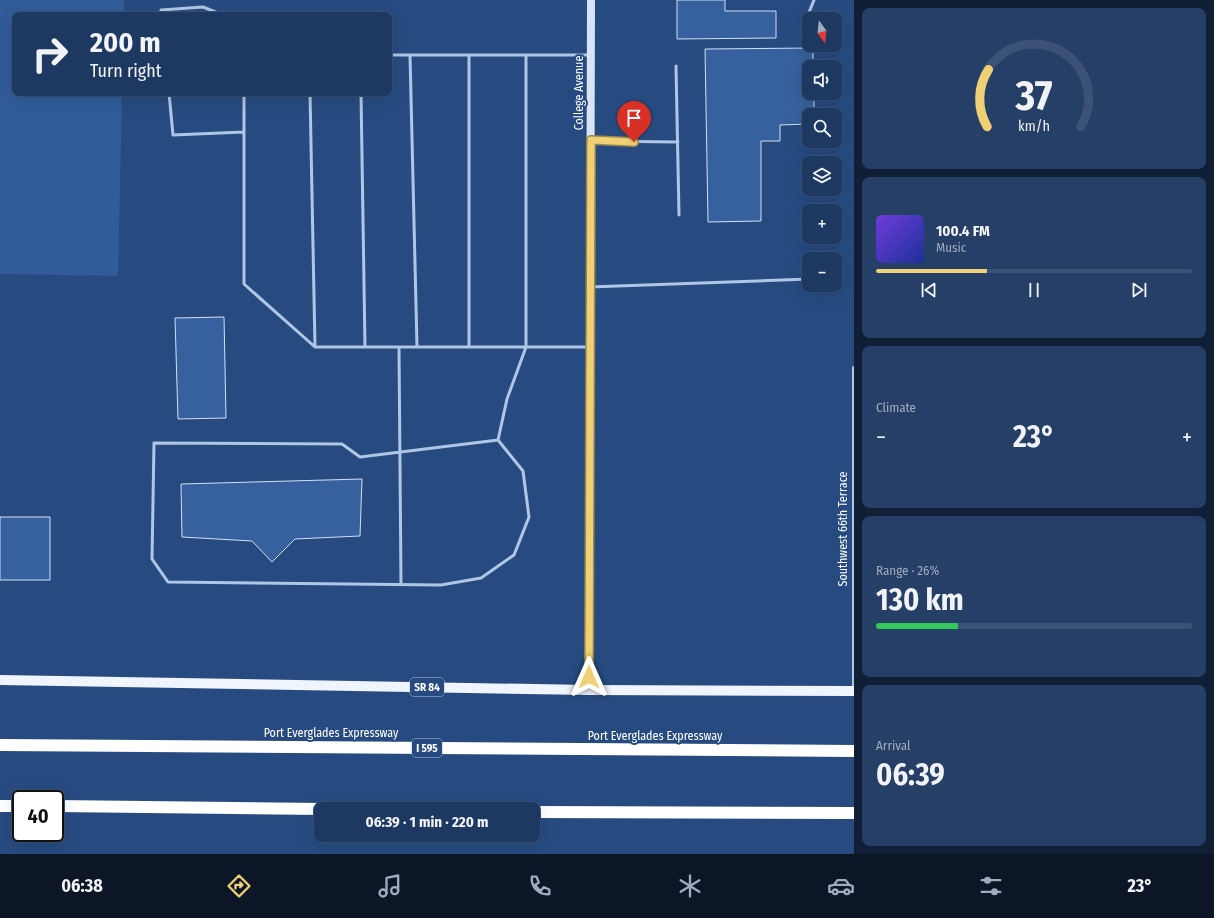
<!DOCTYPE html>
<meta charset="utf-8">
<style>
body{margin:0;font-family:"Fira Sans Condensed",sans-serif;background:#253f67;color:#f1f3f6;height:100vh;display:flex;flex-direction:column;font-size:15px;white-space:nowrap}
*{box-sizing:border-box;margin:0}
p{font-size:13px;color:#a0acbd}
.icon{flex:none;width:22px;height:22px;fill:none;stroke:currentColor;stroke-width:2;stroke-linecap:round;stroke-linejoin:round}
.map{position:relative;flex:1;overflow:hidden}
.side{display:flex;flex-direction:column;gap:8px;padding:8px;background:#101f35;width:360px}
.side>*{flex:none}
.top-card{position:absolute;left:12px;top:12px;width:380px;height:84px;border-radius:8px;box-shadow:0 4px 16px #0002,0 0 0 1px #3b5276;background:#1d3861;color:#f1f3f6;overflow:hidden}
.needle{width:26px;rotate:165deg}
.buttons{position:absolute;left:802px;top:12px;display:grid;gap:8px}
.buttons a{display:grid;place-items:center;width:40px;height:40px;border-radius:8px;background:#1d3861;box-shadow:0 4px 16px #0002,0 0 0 1px #3b5276;font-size:20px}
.speed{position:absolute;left:12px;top:790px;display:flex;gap:8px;font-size:20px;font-weight:700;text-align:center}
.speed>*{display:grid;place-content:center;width:52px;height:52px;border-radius:50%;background:#1d3861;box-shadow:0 4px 16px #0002,0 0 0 1px #3b5276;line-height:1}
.speed .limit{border:2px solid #111;border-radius:6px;background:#fff;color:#111}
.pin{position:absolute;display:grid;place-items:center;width:34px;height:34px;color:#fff;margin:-41px -17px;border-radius:50% 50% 50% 0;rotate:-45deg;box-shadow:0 0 4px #0007}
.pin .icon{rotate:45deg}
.me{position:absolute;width:44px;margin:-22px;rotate:0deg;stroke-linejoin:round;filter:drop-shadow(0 0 3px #0008)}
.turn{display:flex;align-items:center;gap:14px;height:84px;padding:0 12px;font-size:18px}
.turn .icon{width:52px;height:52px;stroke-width:2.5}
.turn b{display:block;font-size:28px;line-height:34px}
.big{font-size:30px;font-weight:700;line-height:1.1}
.side .card{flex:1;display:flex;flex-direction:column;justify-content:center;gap:6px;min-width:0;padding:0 14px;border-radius:8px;background:#253f67}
.side .dial{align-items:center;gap:0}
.dial svg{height:104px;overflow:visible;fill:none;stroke:#3b5276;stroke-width:7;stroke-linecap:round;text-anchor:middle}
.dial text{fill:#f1f3f6;stroke:none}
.song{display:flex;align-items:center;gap:12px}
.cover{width:48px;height:48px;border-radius:6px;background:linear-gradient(135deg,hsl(260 70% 55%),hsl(230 70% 35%))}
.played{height:4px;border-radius:2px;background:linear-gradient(90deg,#efd074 35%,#3b5276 35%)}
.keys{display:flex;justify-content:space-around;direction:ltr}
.heat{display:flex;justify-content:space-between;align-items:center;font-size:22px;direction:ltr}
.charge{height:6px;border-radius:3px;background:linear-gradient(90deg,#34c759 26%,#3b5276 0)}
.trip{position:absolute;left:314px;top:802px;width:226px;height:40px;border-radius:8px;background:#1d3861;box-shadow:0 4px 16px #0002,0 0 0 1px #3b5276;font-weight:700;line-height:40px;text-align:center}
.menu{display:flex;height:64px;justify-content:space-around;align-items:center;background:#0c1627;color:#a0acbd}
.menu .icon{width:28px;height:28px}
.menu .current{color:#efd074}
.menu b{font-size:18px;color:#f1f3f6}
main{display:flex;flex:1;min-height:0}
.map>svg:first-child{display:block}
.green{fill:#315c99}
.building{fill:#37619e;stroke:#d2e0f5}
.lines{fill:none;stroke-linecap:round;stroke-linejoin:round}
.lane{stroke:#afc6e6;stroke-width:3}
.street{stroke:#afc6e6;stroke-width:4}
.secondary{stroke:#d8e4f6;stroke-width:8}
.primary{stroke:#f0f4fd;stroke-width:10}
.highway{stroke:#fff;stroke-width:12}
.route-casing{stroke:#9b874b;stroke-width:10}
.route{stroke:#efd074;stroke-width:7}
.labels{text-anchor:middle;stroke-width:4;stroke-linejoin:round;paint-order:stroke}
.shield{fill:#274b81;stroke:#bec9d9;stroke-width:1}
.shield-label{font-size:11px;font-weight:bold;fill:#fff}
.street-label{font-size:12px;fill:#fff;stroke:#274b81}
</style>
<main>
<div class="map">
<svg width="854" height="854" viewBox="0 0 854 854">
<rect width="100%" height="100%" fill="#274b81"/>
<path class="green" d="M0 0H124V15H15V93H122L118 276 0 274Z"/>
<path class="building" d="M677 0H725V11H776V38L677 39Z
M813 48V67H809V93H814V115H809V124L780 125V141H761V221L708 222 705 49Z
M224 317 226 418 178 419 175 318Z
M362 479 360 536 295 539 272 562 252 541 182 537 181 484Z
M0 517H50V580H0Z"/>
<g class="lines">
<path class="lane" d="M162 15 161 10 203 7 223 15
M804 25 814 0
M389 55H591
M410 55 417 347
M469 55V347
M676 66 679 215
M169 93 173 135 244 132
M244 93V284L315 347H590
M310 93 315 347
M361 93 365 347
M592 141 678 142
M590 287 809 279
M399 347 401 584
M498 440 360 457 342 444 154 443 152 559 168 582 441 585 481 578 514 555 529 517 523 471 498 440 507 399 526 347V56"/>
<path class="street" d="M854 690V368"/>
<path class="secondary" d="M589 690 591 0"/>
<path class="primary" d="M0 680 589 690 854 691"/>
<path class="highway" d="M0 745 854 751
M0 806H21
M55 806 321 809
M533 812 854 813"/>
</g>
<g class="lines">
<g class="route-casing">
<path id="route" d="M589 677 591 140 634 142"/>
</g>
<use href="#route" class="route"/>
</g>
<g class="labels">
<g class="shield">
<rect x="410" y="678" width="34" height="18" rx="3"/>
<rect x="412" y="739" width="30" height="18" rx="3"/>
</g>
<g class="shield-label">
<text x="427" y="691">SR 84</text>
<text x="427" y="752">I 595</text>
</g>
<g class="street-label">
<text transform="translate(579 93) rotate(-90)" y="4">College Avenue</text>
<text transform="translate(843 529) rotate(-90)" y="4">Southwest 66th Terrace</text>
<text x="331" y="737">Port Everglades Expressway</text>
<text x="655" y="740">Port Everglades Expressway</text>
</g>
</g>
</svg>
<div class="buttons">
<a><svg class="needle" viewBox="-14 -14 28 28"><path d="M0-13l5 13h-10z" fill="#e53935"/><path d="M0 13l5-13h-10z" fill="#a0acbd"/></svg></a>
<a><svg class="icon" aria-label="sound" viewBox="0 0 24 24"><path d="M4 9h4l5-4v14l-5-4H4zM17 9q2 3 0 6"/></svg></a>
<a><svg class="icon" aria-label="search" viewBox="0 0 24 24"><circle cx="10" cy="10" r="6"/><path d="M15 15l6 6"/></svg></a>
<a><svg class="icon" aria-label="layers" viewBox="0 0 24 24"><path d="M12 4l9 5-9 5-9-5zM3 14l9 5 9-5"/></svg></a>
<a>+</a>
<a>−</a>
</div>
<div class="speed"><div class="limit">40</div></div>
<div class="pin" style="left:634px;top:142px;background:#d93025"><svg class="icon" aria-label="arrive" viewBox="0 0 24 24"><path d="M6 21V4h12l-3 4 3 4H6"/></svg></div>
<svg class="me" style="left:589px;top:677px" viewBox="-20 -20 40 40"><path d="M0-17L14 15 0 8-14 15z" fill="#efd074" stroke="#fff" stroke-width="4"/></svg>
<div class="trip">06:39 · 1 min · 220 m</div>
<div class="top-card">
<div class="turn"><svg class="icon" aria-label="right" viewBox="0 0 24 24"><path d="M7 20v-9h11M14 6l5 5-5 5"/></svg><div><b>200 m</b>Turn right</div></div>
</div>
</div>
<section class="side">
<div class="card dial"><svg viewBox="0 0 100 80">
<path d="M14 69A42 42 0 1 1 86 69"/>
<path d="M14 69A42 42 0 0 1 15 25" stroke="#efd074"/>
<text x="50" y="56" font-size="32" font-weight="700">37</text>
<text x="50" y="72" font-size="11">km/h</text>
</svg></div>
<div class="card">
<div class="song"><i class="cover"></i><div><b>100.4 FM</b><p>Music</p></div></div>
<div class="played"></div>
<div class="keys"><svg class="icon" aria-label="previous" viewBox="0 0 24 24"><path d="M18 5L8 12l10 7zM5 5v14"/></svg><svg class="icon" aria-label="pause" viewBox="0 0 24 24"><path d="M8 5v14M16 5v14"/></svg><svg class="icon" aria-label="next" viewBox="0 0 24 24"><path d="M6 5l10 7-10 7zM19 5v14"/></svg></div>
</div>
<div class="card"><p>Climate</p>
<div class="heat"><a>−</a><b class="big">23°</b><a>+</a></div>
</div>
<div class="card"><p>Range · 26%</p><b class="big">130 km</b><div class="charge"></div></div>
<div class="card"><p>Arrival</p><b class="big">06:39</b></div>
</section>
</main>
<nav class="menu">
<b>06:38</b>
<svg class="icon current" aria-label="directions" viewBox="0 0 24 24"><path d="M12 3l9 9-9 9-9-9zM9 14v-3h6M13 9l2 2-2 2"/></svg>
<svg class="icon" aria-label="music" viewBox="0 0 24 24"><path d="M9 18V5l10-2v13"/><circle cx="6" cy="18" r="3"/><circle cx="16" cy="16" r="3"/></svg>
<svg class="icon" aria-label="phone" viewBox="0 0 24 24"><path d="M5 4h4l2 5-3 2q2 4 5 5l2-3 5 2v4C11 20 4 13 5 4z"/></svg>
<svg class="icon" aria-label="climate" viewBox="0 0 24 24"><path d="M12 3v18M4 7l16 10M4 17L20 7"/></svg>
<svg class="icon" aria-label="car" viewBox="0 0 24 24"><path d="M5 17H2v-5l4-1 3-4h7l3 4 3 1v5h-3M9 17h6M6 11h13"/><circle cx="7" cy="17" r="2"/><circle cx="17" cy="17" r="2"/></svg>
<svg class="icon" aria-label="filters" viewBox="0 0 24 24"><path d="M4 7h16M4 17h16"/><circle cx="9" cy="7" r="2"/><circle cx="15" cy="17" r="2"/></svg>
<b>23°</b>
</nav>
